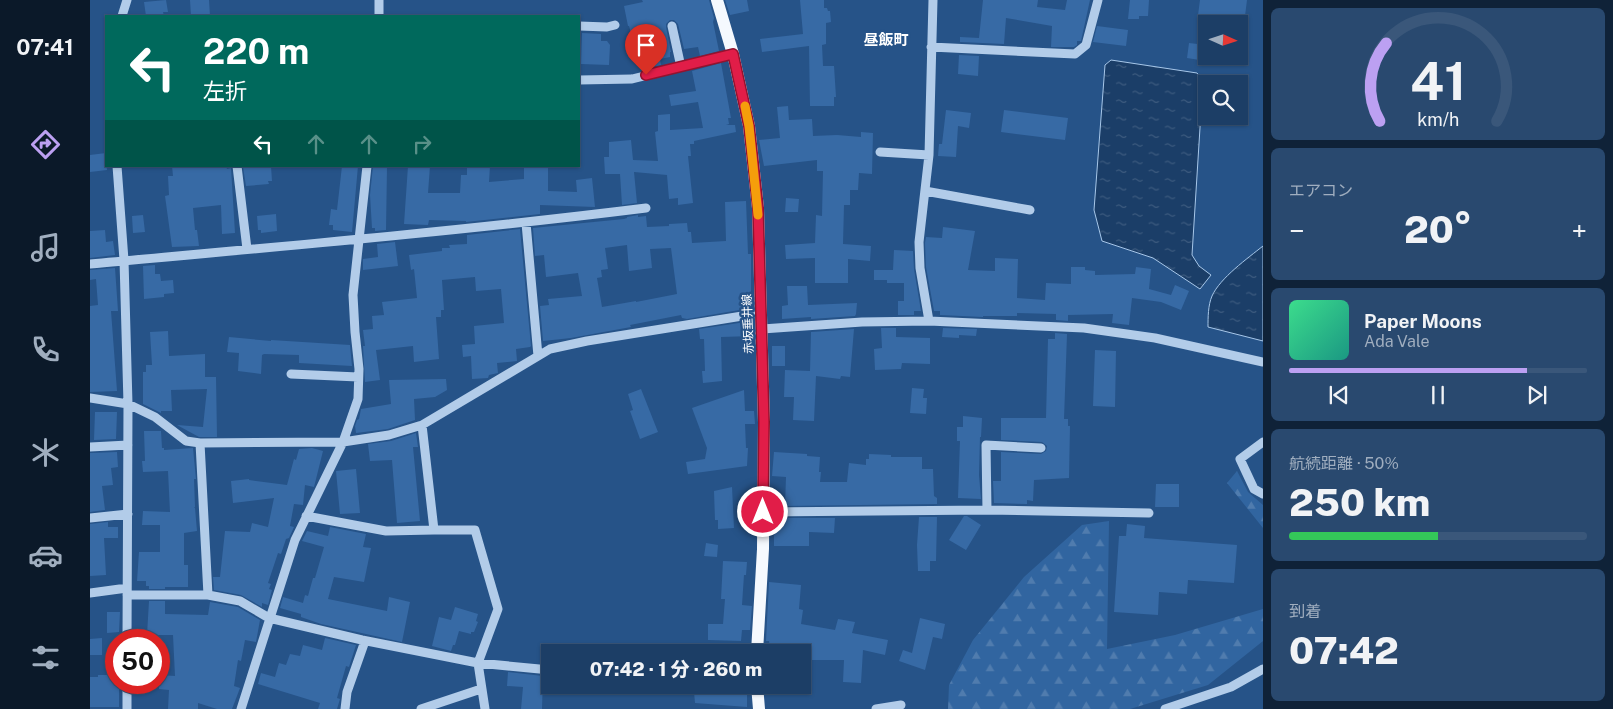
<!DOCTYPE html>
<html lang="ja">
<meta charset="utf-8">
<style>
body{margin:0;font-family:"Public Sans","Noto Sans JP",sans-serif;background:#29496f;color:#f1f3f6;height:100vh;display:flex;flex-direction:column;font-size:19px;white-space:nowrap}
*{box-sizing:border-box;margin:0}
p{font-size:16px;color:#a0aebf}
.icon{flex:none;width:28px;height:28px;fill:none;stroke:currentColor;stroke-width:2;stroke-linecap:round;stroke-linejoin:round}
.map{position:relative;flex:1;overflow:hidden}
.drawer{display:flex;flex-direction:column;gap:8px;padding:8px;background:#0f2238;width:350px}
.drawer>*{flex:none}
.banner{position:absolute;left:15px;top:15px;width:475px;height:152px;border-radius:0px;box-shadow:0 1px 4px #0004,0 0 0 1px #3a577a;background:#00695c;color:#fff;overflow:hidden}
.needle{width:32px;rotate:93deg}
.fabs{position:absolute;left:1108px;top:15px;display:grid;gap:10px}
.fabs a{display:grid;place-items:center;width:50px;height:50px;border-radius:0px;background:#1c3e66;box-shadow:0 1px 4px #0004,0 0 0 1px #3a577a;font-size:25px}
.speed{position:absolute;left:15px;top:629px;display:flex;gap:10px;font-size:25px;font-weight:700;text-align:center}
.speed>*{display:grid;place-content:center;width:65px;height:65px;border-radius:50%;background:#1c3e66;box-shadow:0 1px 4px #0004,0 0 0 1px #3a577a;line-height:1}
.speed .limit{border:8px solid #d22;background:#fff;color:#111}
.pin{position:absolute;display:grid;place-items:center;width:42px;height:42px;color:#fff;margin:-51px -21px;border-radius:50% 50% 50% 0;rotate:-45deg;box-shadow:0 0 5px #0007}
.pin .icon{rotate:45deg}
.me{position:absolute;width:55px;margin:-28px;rotate:0deg;stroke-linejoin:round;filter:drop-shadow(0 0 4px #0008)}
.turn{display:flex;align-items:center;gap:18px;height:105px;padding:0 15px;font-size:22px}
.turn .icon{width:65px;height:65px;stroke-width:2.5}
.turn b{display:block;font-size:35px;line-height:42px}
.lanes{display:flex;align-items:center;height:48px;padding:0 15px;background:#0003;justify-content:center;gap:25px;direction:ltr}
.lanes .off{opacity:.35}
.big{font-size:38px;font-weight:800;line-height:1.1}
.drawer .card{flex:1;display:flex;flex-direction:column;justify-content:center;gap:8px;min-width:0;padding:0 18px;border-radius:8px;background:#29496f}
.drawer .dial{align-items:center;gap:0}
.dial svg{height:130px;overflow:visible;fill:none;stroke:#3a577a;stroke-width:7;stroke-linecap:round;text-anchor:middle}
.dial text{fill:#f1f3f6;stroke:none}
.song{display:flex;align-items:center;gap:15px}
.cover{width:60px;height:60px;border-radius:8px;background:linear-gradient(135deg,hsl(150 70% 55%),hsl(170 70% 35%))}
.played{height:5px;border-radius:2px;background:linear-gradient(90deg,#bca0f2 80%,#3a577a 80%)}
.keys{display:flex;justify-content:space-around;direction:ltr}
.heat{display:flex;justify-content:space-between;align-items:center;font-size:28px;direction:ltr}
.charge{height:8px;border-radius:4px;background:linear-gradient(90deg,#34c759 50%,#3a577a 0)}
.trip{position:absolute;left:451px;top:644px;width:270px;height:50px;border-radius:0px;background:#1c3e66;box-shadow:0 1px 4px #0004,0 0 0 1px #3a577a;font-weight:800;line-height:50px;text-align:center}
main{display:flex;flex:1;min-height:0}
.menu{display:flex;flex-direction:column;width:90px;justify-content:space-around;align-items:center;background:#0b1929;color:#a0aebf}
.menu .icon{width:35px;height:35px}
.menu .current{color:#bca0f2}
.menu b{font-size:22px;color:#f1f3f6}
.map>svg:first-child{display:block}
.forest{fill:url(#forest-firs)}
.water{fill:url(#water-ripples);stroke:#a7c7e9}
.building{fill:#376aa5;fill-rule:evenodd}
.lines{fill:none;stroke-linecap:round;stroke-linejoin:round}
.minor{stroke:#b2cce9;stroke-width:9}
.major{stroke:#f5f9fe;stroke-width:12}
.route-casing{stroke:#92132f;stroke-width:12}
.route{stroke:#e11d48;stroke-width:9}
.slow{stroke:#f59e0b;stroke-width:9}
.labels{text-anchor:middle;stroke-width:5;stroke-linejoin:round;paint-order:stroke}
.street-label{font-size:12px;fill:#fff;stroke:#265388}
.quarter-label{font-size:15px;font-weight:bold;fill:#fff;stroke:#265388}
</style>
<main>
<nav class="menu">
<b>07:41</b>
<svg class="icon current" aria-label="directions" viewBox="0 0 24 24"><path d="M12 3l9 9-9 9-9-9zM9 14v-3h6M13 9l2 2-2 2"/></svg>
<svg class="icon" aria-label="music" viewBox="0 0 24 24"><path d="M9 18V5l10-2v13"/><circle cx="6" cy="18" r="3"/><circle cx="16" cy="16" r="3"/></svg>
<svg class="icon" aria-label="phone" viewBox="0 0 24 24"><path d="M5 4h4l2 5-3 2q2 4 5 5l2-3 5 2v4C11 20 4 13 5 4z"/></svg>
<svg class="icon" aria-label="climate" viewBox="0 0 24 24"><path d="M12 3v18M4 7l16 10M4 17L20 7"/></svg>
<svg class="icon" aria-label="car" viewBox="0 0 24 24"><path d="M5 17H2v-5l4-1 3-4h7l3 4 3 1v5h-3M9 17h6M6 11h13"/><circle cx="7" cy="17" r="2"/><circle cx="17" cy="17" r="2"/></svg>
<svg class="icon" aria-label="filters" viewBox="0 0 24 24"><path d="M4 7h16M4 17h16"/><circle cx="9" cy="7" r="2"/><circle cx="15" cy="17" r="2"/></svg>
</nav>
<div class="map">
<svg width="1173" height="709" viewBox="0 0 1173 709">
<defs>
<pattern id="forest-firs" width="22" height="20" patternUnits="userSpaceOnUse" patternTransform="scale(1.25)"><rect width="22" height="20" fill="#3165a0"/><path d="M5 1l3.5 6h-7zM16 11l3.5 6h-7z" fill="#507cae"/></pattern>
<pattern id="water-ripples" width="26" height="14" patternUnits="userSpaceOnUse" patternTransform="scale(1.25)"><rect width="26" height="14" fill="#1b3e68"/><path d="M2 4q2-2 4 0t4 0M15 11q2-2 4 0t4 0" fill="none" stroke="#3d5b7f"/></pattern>
</defs>
<rect width="100%" height="100%" fill="#265388"/>
<path class="forest" d="M1147 471 1158 492 1173 505V528L1137 483Z
M1019 521 1017 649 1085 635 1173 609V641L1118 685 1040 709H858L859 685 883 640 934 577 992 525Z"/>
<path class="water" d="M1021 60 1107 73 1113 80 1102 255 1109 266 1121 275 1110 289 1063 258 1012 241 1004 210 1015 65Z
M1173 246V341L1118 327C1118 318 1118 305 1122 296 1130 278 1158 258 1173 246Z"/>
<path class="building" d="M76 0 78 12H73L74 16H56L54 2Z
M100 0H119L120 16H101Z
M552 0H619L624 18 623 22 629 51 610 56 608 47 594 49 588 24 584 20H580L576 24V27L581 52H580V57L570 59 571 65 554 69 552 57H550L547 45H544L539 26H538L534 6 553 2Z
M635 0H657L659 11 640 15Z
M710 0H734V8H737L738 11H740L741 22 736 23V44L732 45 733 66H744L746 97H744V106H720L719 46 672 52 670 39 713 34Z
M893 0H948L947 7 975 10 977 0H1000L991 41H987V45L984 47H961L962 26 916 18 914 44 870 42V37L889 38Z
M1040 0H1059L1058 16H1049V19H1038Z
M1110 0H1157L1154 24H1131L1132 18 1108 15Z
M1007 26 1038 30 1036 46 1003 42Z
M492 33 511 34V41H517L520 45 519 65 491 64Z
M1099 43 1116 45V61L1097 58Z
M869 55 889 56 888 76 868 74Z
M631 63 641 118H638L639 124 636 125H645L646 132 604 141V144H600L601 156H598L603 203 588 205V198L579 199 577 175 544 172 547 203 532 205 530 174H515L514 157H519V142L541 140 543 160 568 161 565 132 568 131V115L580 114V130L613 128 608 102 581 106 579 95 606 91 602 71Z
M698 106 699 120 722 119 723 136 747 135 771 137V132L783 133 782 174 769 173 768 190H760V205H754L753 244 781 246 780 261 758 259V283H725V258L696 259 695 245 725 243 726 215 732 216 733 171H727V160L674 166 669 140 690 138 687 107Z
M856 110 881 113 879 128 868 126 866 157 848 156 849 144H852Z
M914 110 978 118 975 140 911 132Z
M16 153 17 170 0 172V155Z
M82 166H136L137 169 141 168 145 233 132 234 131 205 103 208 105 230H107L109 246 82 247 75 196 79 195 78 176H83Z
M181 166 182 181H178L179 184 156 186 153 167Z
M252 166H268L262 232 243 230V225H239L241 209 247 210Z
M283 166 297 167 296 230 285 231V228H282L280 195Z
M318 166H340L338 193H370L371 175H377V166H400L399 182 434 179V166H458V191L487 192 486 180 502 178 505 207 450 205V214L376 222V221L339 220 338 225 314 224Z
M696 198 709 199 708 212H695Z
M656 201 658 254H661V308L597 319 592 318 591 315 540 325 541 327 481 338 453 341 450 306 459 305 458 299 492 296 488 273 456 277 454 255 445 256 443 228 534 219 537 218V217L548 215V217L556 216 557 227 579 226V224L597 223 598 232H601L602 243 636 241 635 202ZM537 245 539 271 562 268 560 249 581 248 587 294 546 302V301L512 307 507 278 512 277 511 270 518 269 515 248Z
M186 214 187 231 171 233V230H168L167 216Z
M53 215 55 232 43 233 42 216Z
M853 227 885 231 878 270 905 271V258L928 259 927 298 955 300 956 283 981 284V267H995V270L1005 271V275L1045 274 1046 267 1061 269 1059 289 1081 295 1085 285 1099 291 1091 310 1071 302 1042 298 1039 325 1022 323 1023 314 978 315V321L966 320V314L927 313V316H893V317L850 315V311H844L836 267 835 243 836 237 852 238Z
M430 229 441 346 440 347 426 349 427 361 407 363 408 373 399 375 398 378 382 379 381 356 373 357 372 345 385 344 384 326 414 323 411 289 386 291 385 277 352 280 354 310H351V317H346L349 359 324 362 323 346 286 350 290 380 275 382 273 346H275L273 330 283 329 282 316 294 315 292 302 327 298 324 269 321 270 319 255 352 251V248H360L359 245 377 244V235Z
M15 230 16 242 23 241 25 255 0 258V231Z
M305 242 308 266 273 270V259L288 257 287 244Z
M804 250 823 251 824 269 831 311H824V315H808V301H814V283H797V280H784V270H803Z
M65 265V274H70L71 281 83 280 84 293 74 294V297L54 299 53 266Z
M25 268 28 311H21L27 391 0 392V306L8 305 6 279 0 280V270Z
M697 286H717L718 305 767 303 766 314 765 316 721 319V317L692 319V306L698 305Z
M662 321 663 336 631 337 632 381 613 383 612 371H615L614 339H610L609 329Z
M791 328H806V337L840 338V364L812 363 811 369 785 370 784 349 792 348Z
M853 328 887 329 886 336 869 335V338L852 337Z
M764 329 760 377 751 376 750 379 726 376 724 421 703 420 704 397H694L695 370 720 371 721 332Z
M78 331 79 356 115 354V377H126L127 437H109L87 425 113 427 117 389 81 390 82 411H71V413L53 404V372H56V365H62L60 332Z
M965 333 977 334 974 419H978V426H980L979 478 944 480 943 501 937 500V504L904 503 903 481H911V452L951 454 956 451 957 446 952 442 911 440V418H956L958 339H965Z
M139 337 181 341V340L260 345 262 366 209 363V355L174 354 172 355 171 374 148 371 149 353 137 352Z
M682 346H695V366H682Z
M1005 350 1026 351 1025 407 1003 406Z
M356 379 357 390 345 397 324 399 325 420 298 429 266 433 265 426 267 420 269 419 271 409 301 404 299 380Z
M822 388 834 389 833 398H837L836 414 820 413Z
M551 389 568 432 550 439 540 411 543 410 538 394Z
M654 390 655 411H664L665 424H655L656 448H658L657 466 598 474 596 462 615 459 617 448 602 408Z
M5 412H27L26 439 4 440Z
M873 416 892 418 891 437H890L889 475 891 499 868 498 870 441H867V427H873Z
M54 431H71L72 448H74V450L103 448 106 479H104L105 507H104L105 508 107 531 94 533V565H98V587H75V589H59V586H56V581H47L49 552H70V525H52L53 511 80 512 78 471 53 472 52 461H55Z
M326 433 328 447H323L330 521 307 523 302 460 280 461 278 444 301 441Z
M222 448 233 451 224 487 215 485 213 505 204 504 200 526 204 527 199 538 196 539 191 554 188 553 178 583 181 584 179 589 182 590 178 605 172 603V607L151 595 124 590 123 577H130L135 531 160 532 162 523 178 527 184 498 143 503 141 481 159 479V480L197 485 204 459 206 460 209 449Z
M27 452 28 467 21 468 23 485 12 486 15 510 0 512V453Z
M684 452 717 454V456L730 457 729 472H731L730 482H757L759 463 776 465V459H779V454L801 455V457H832V469H843L844 496 847 498V504L695 506 696 477 682 476Z
M266 469 270 513 250 514 246 471Z
M1066 484H1089V507H1065Z
M642 487 644 528 628 529V520H625L624 491Z
M874 516H877L891 525 876 550 859 540Z
M829 517H847L846 561H840V571H828L827 545Z
M684 518H745L744 533 719 532V546H684Z
M18 522V527H28V538H14L16 575 0 576V524Z
M1037 524 1055 526 1054 538 1147 545 1144 583 1098 580 1097 594 1069 592 1068 615 1024 612 1029 536H1036Z
M240 527 276 534 273 547 281 548 274 582 244 577 238 599 297 611 299 597 320 602 312 642 231 624 211 617V614L190 608 193 597 213 603 215 595 218 596 223 578H225L234 547 212 541 217 531 238 536Z
M616 543 628 545 627 557 614 556Z
M633 561 657 562 656 575H654L652 605 662 606 660 630H652L651 641 618 640V624H633L635 599H631Z
M679 582 711 585 709 609 713 610 711 624 745 630 748 619 765 622 762 633 798 640 795 655 773 650 771 683 753 682 754 660H712V652H680L679 641H676Z
M59 601H75V614L118 615 120 602 148 607 170 620 166 642 155 640 151 661 148 660 144 686 150 688 142 709H127L108 703V709H78L79 690 69 689V675L85 676 83 635H57Z
M365 607 388 614 386 621 388 622 384 632H381V634L369 631 365 645H363L361 651 342 646 349 617 361 620Z
M17 612H30L29 632 17 633Z
M830 618 855 624 852 639 843 637 835 670 809 661 813 650 822 653Z
M12 638V655H0V639Z
M235 638 266 645 259 667 256 666 247 698 250 699 247 709H228L230 703 168 684 171 673 185 677 189 663 196 665 200 654 210 656 213 645 232 650Z
M418 672 453 676 452 709H431L433 687 417 686Z
M8 675H26V682H28L29 689V707H0V677H8Z
M622 685H657V707L605 703 604 692 609 691 613 687Z"/>
<g class="lines">
<path class="minor" d="M32 16 37 0
M289 16V0
M489 26 517 27 525 25
M582 26 591 67
M841 47 985 54 996 45 1008 0
M489 80 542 79 643 54
M790 152 839 155
M27 166 34 260 38 404 37 640
M147 166 157 249
M835 191 940 210
M436 223 448 356
M0 264C185 247 371 231 556 208
M839 321 830 268 829 242 839 155 843 0
M672 329 772 322 839 321 994 328 1065 338 1173 362
M201 374 268 377
M0 398 38 404 65 417 96 441 110 443
M332 425 344 530H385L408 609 388 663 395 709
M1173 442 1150 459 1164 489 1173 494
M0 447 38 445
M897 510 1059 513
M673 512 897 510 896 445 951 448
M216 516 296 531 344 530
M0 518 38 514
M0 593 37 588
M37 595H118L150 601 179 618 272 640 388 663 460 670
M118 595 110 443 253 442 299 435 332 425 460 349 497 341 671 313
M564 685 595 688 607 685
M37 709V682
M151 709 205 540 253 442 268 399 269 369 265 332 263 295 277 166
M255 709 257 692 275 641
M331 709 391 689
M786 709 811 705
M1075 709 1141 687 1173 669"/>
<path class="major" d="M627 0 643 54 659 126 668 208 674 422 673 549 667 652
M667 685 669 709"/>
</g>
<g class="lines">
<g class="route-casing">
<path id="route" d="M556 75 643 54 659 126 668 208 674 422 673 512"/>
</g>
<use href="#route" class="route"/>
<path class="slow" d="M655 106 659 126 668 215"/>
</g>
<g class="labels">
<g class="street-label">
<text transform="translate(658 324) rotate(-92)" y="4">赤坂垂井線</text>
</g>
<g class="quarter-label">
<text x="796" y="45">昼飯町</text>
</g>
</g>
</svg>
<div class="fabs">
<a><svg class="needle" viewBox="-14 -14 28 28"><path d="M0-13l5 13h-10z" fill="#e53935"/><path d="M0 13l5-13h-10z" fill="#a0aebf"/></svg></a>
<a><svg class="icon" aria-label="search" viewBox="0 0 24 24"><circle cx="10" cy="10" r="6"/><path d="M15 15l6 6"/></svg></a>
</div>
<div class="speed"><div class="limit">50</div></div>
<div class="pin" style="left:556px;top:75px;background:#d93025"><svg class="icon" aria-label="arrive" viewBox="0 0 24 24"><path d="M6 21V4h12l-3 4 3 4H6"/></svg></div>
<svg class="me" style="left:673px;top:512px" viewBox="-20 -20 40 40"><circle r="17" fill="#e11d48" stroke="#fff" stroke-width="3"/><path d="M0-11L8 9 0 5-8 9z" fill="#fff"/></svg>
<div class="trip">07:42 · 1 分 · 260 m</div>
<div class="banner">
<div class="turn"><svg class="icon" aria-label="left" viewBox="0 0 24 24"><path d="M17 20v-9H6M10 6l-5 5 5 5"/></svg><div><b>220 m</b>左折</div></div>
<div class="lanes"><svg class="icon" aria-label="left" viewBox="0 0 24 24"><path d="M17 20v-9H6M10 6l-5 5 5 5"/></svg><svg class="icon off" aria-label="ahead" viewBox="0 0 24 24"><path d="M12 20V5M6 11l6-6 6 6"/></svg><svg class="icon off" aria-label="ahead" viewBox="0 0 24 24"><path d="M12 20V5M6 11l6-6 6 6"/></svg><svg class="icon off" aria-label="right" viewBox="0 0 24 24"><path d="M7 20v-9h11M14 6l5 5-5 5"/></svg></div>
</div>
</div>
<section class="drawer">
<div class="card dial"><svg viewBox="0 0 100 80">
<path d="M14 69A42 42 0 1 1 86 69"/>
<path d="M14 69A42 42 0 0 1 18 21" stroke="#bca0f2"/>
<text x="50" y="56" font-size="32" font-weight="700">41</text>
<text x="50" y="72" font-size="11">km/h</text>
</svg></div>
<div class="card"><p>エアコン</p>
<div class="heat"><a>−</a><b class="big">20°</b><a>+</a></div>
</div>
<div class="card">
<div class="song"><i class="cover"></i><div><b>Paper Moons</b><p>Ada Vale</p></div></div>
<div class="played"></div>
<div class="keys"><svg class="icon" aria-label="previous" viewBox="0 0 24 24"><path d="M18 5L8 12l10 7zM5 5v14"/></svg><svg class="icon" aria-label="pause" viewBox="0 0 24 24"><path d="M8 5v14M16 5v14"/></svg><svg class="icon" aria-label="next" viewBox="0 0 24 24"><path d="M6 5l10 7-10 7zM19 5v14"/></svg></div>
</div>
<div class="card"><p>航続距離 · 50%</p><b class="big">250 km</b><div class="charge"></div></div>
<div class="card"><p>到着</p><b class="big">07:42</b></div>
</section>
</main>
